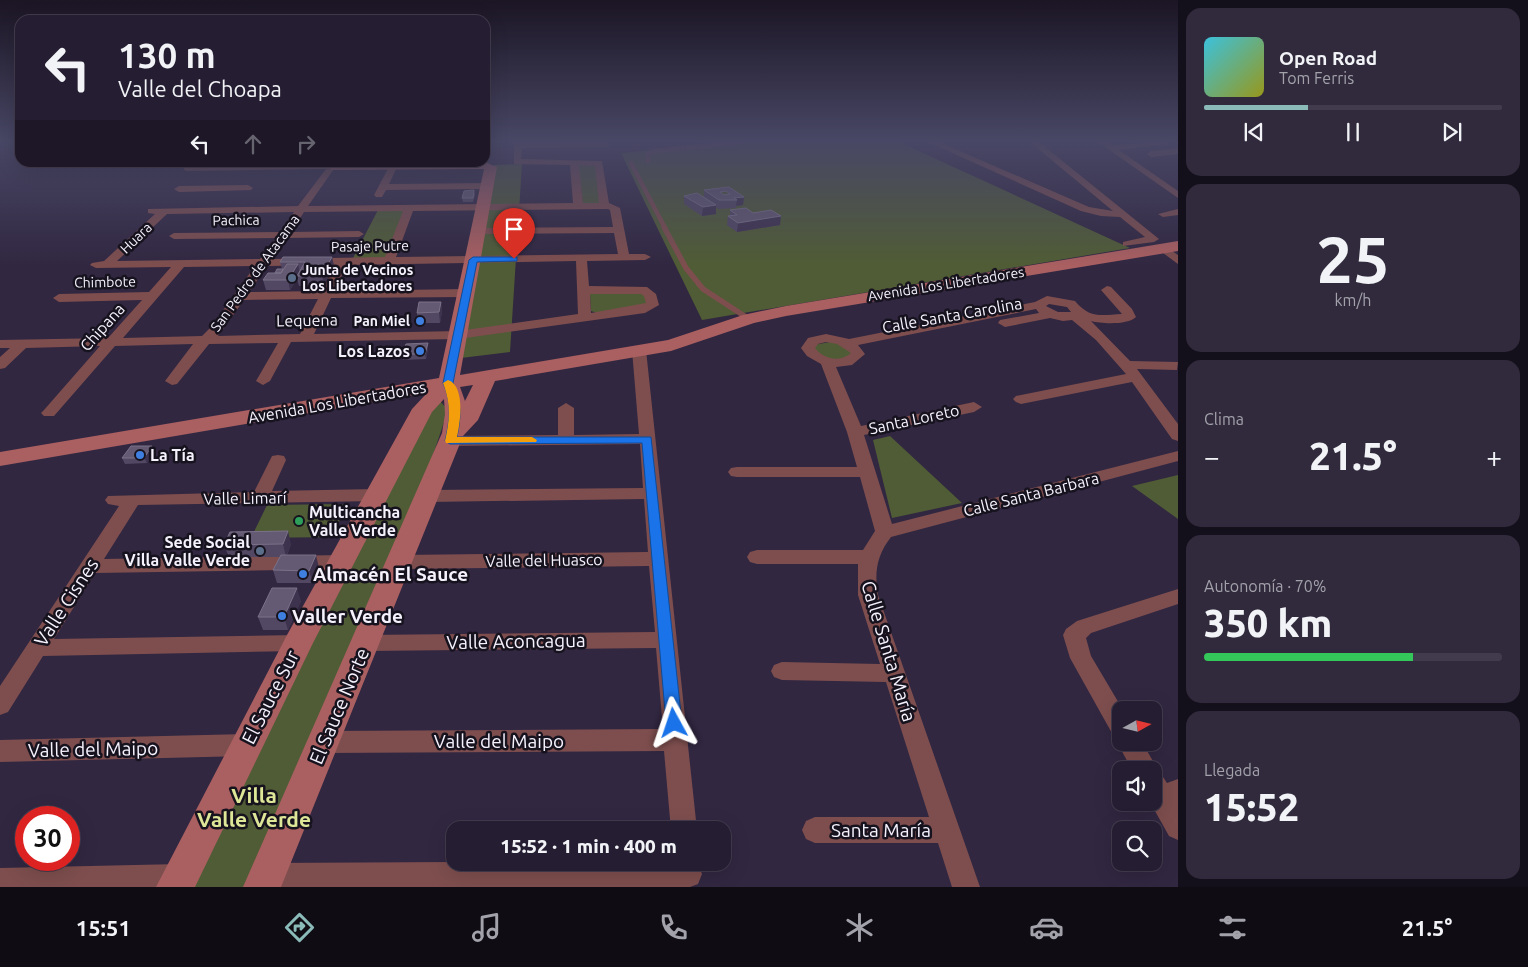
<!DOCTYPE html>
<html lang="es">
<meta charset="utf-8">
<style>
body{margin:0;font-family:Ubuntu,sans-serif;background:#312a3d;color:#f1f3f6;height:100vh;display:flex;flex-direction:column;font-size:19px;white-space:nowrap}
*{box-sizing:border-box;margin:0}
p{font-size:16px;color:#a3a2ab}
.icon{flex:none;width:28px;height:28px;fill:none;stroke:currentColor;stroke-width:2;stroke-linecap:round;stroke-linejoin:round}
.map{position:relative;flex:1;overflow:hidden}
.drawer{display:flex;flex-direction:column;gap:8px;padding:8px;background:#14101b;width:350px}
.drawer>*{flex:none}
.guide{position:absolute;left:15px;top:15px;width:475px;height:152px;border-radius:15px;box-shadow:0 5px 20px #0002,0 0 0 1px #423b4d;background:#251d31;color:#f1f3f6;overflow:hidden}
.needle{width:32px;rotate:82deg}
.buttons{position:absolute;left:1112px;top:701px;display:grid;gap:10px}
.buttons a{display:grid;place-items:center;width:50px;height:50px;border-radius:10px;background:#251d31;box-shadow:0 5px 20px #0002,0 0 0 1px #423b4d;font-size:25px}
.speed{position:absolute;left:15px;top:806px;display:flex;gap:10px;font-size:25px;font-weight:700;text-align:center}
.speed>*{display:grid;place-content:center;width:65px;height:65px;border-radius:50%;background:#251d31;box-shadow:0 5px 20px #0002,0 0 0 1px #423b4d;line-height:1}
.speed .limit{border:8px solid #d22;background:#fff;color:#111}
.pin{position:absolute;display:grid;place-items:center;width:42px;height:42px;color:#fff;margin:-51px -21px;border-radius:50% 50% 50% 0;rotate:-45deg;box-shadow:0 0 5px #0007}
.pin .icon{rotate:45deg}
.me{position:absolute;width:55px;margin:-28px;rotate:355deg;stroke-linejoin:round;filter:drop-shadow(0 0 4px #0008)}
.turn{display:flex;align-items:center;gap:18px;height:105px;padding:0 20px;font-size:22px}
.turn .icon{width:65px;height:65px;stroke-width:2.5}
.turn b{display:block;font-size:35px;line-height:42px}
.lanes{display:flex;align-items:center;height:48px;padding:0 20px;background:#0003;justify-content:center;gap:25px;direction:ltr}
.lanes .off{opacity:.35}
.big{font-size:38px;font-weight:800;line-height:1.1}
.drawer .tile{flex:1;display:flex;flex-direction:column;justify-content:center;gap:8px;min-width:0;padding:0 18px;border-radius:15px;background:#312a3d}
.drawer .dial{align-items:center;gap:0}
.dial b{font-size:65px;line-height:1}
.song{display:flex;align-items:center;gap:15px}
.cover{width:60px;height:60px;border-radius:8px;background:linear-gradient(135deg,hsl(190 70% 55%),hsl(60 70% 35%))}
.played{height:5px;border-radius:2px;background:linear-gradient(90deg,#8bbbb9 35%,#423b4d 35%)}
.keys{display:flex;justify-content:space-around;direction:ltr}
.heat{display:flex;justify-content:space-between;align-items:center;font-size:28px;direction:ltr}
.charge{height:8px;border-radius:4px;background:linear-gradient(90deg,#34c759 70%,#423b4d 0)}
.trip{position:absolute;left:446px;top:821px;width:285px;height:50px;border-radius:15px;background:#251d31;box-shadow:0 5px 20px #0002,0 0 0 1px #423b4d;font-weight:800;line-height:50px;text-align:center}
.menu{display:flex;height:80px;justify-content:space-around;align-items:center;background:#0f0c14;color:#a3a2ab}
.menu .icon{width:35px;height:35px}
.menu .selected{color:#8bbbb9}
.menu b{font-size:22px;color:#f1f3f6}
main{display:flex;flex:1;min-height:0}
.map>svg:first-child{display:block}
.green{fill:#505c35}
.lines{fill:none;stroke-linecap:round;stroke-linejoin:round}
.lane-far1{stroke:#7e4e4e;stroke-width:4.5}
.lane{stroke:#7e4e4e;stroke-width:5.5}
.street{fill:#7e4e4e;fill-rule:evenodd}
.secondary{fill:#aa5f60;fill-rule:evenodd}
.wall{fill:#524863;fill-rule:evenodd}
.shaded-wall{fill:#3e334e}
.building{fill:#645a73;stroke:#7b7289;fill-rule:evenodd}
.route{fill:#1a73e8;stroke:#114b97}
.slow{fill:#f59e0b}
.service-dot{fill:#5c6f8a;stroke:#17131e;stroke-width:2}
.shop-dot{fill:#3f7fe0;stroke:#17131e;stroke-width:2}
.leisure-dot{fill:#2e9e5b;stroke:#17131e;stroke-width:2}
.labels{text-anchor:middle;stroke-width:5;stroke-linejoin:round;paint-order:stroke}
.far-street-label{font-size:14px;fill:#f6f2fd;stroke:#17131e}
.far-poi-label{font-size:14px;font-weight:bold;fill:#f6f2fd;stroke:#17131e;text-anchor:start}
.street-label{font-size:16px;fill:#f6f2fd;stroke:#17131e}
.poi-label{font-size:16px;font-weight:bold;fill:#f6f2fd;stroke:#17131e;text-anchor:end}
.near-poi-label{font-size:19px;font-weight:bold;fill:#f6f2fd;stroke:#17131e;text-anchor:start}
.near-street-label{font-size:19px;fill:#f6f2fd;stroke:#17131e}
.near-neighbourhood-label{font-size:21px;font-weight:bold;fill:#dee698;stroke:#17131e}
</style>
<main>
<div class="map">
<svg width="1178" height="887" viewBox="0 0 1178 887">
<rect width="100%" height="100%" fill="#312741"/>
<path class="green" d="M726 142H899L1130 248 702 320 621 153Z
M522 164 510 352 461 358 494 165Z
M578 165H597L601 204H583Z
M378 210 404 211 386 258 352 260Z
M643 292 647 302 646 305 597 313 591 311 590 294Z
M835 341 853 351 847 359H828L814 351V345Z
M440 401 448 410 430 464 245 887H186L426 410Z
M890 436 962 503 892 518 873 440Z
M1178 475V519L1132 486Z
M345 504 334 537 251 538 267 505Z"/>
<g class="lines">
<path class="lane-far1" d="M648 161V153L655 151 742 142
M631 163 665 228"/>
<path class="lane" d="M664 227 686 268 703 289 749 319"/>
<path class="street" d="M514 142 609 143V147H606L522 148 521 159 602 161 609 203 620 208 629 254H645L651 257 645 260 587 261 589 286 647 287 656 294 659 305 645 313 458 339 291 342 270 381 263 385 256 381 278 343 209 344 177 384 172 385 165 381 193 344 115 346 54 416H44L41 413 44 410 100 346 26 348 5 368 0 369V357L10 348H0V340L108 338 142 300 59 302 53 298 59 294 149 292 171 267 96 268 90 265 92 263 104 261 155 214 148 213V209L298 206 326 169 187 171 184 170V166L335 164 336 166 308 206 573 203 570 165 514 164ZM579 165 595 166 599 203H583ZM608 209 610 210 613 227 479 228 474 231 479 234 614 233 618 254 396 257 413 211ZM403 211 385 257 272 259 286 238 359 237 364 234 359 231 291 232 304 212ZM294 212 280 232 174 233 169 236 174 239 276 238 260 259 117 261 167 214ZM576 261 578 314 458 331 314 334 331 298 466 297 472 293 466 289 334 291 347 265ZM335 265 322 291 249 292 267 266ZM255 266 211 327 202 336 123 338 184 267ZM590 294H641L644 296 646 303 591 313ZM318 299 300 334 218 336 244 300Z
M928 142H939L1089 207 1113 211 1030 142H1039L1159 239 1154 242 1123 246V242L1145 237 1120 217 1101 216 1081 211Z
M1098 142H1107L1112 145 1170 142 1166 144 1119 150 1178 191V198Z
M1178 148V154L1151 157 1147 154 1151 151Z
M393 162 398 165 389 184 488 183 493 186 488 189 386 190 382 197H376L374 195 390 165Z
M248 185 253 188 251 190 179 192 174 189 179 186Z
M1178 209V215L1163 217 1158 214Z
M1163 245 1178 255V264L1159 250 1157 248Z
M1107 286 1111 287 1132 309 1136 317C1128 325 1102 324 1091 321L1130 361 1178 362 1177 370 1137 369 1178 424V441L1172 439 1132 382 1021 404 1016 402 1013 399 1016 396 1126 374 1096 340 1072 320 1063 321 1050 318 1005 327 998 323 1000 320 1039 313 1036 309 858 345 865 354 852 365 836 367 861 426 974 402 982 407 974 412 864 435 892 524 1178 451V461L891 537C877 555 874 572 878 595L980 887H952L938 843H815L806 839 802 830 806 821 815 817H929L886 682 782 680 774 677 771 671 774 665 782 662 880 664 858 595V564H757L750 562 747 557 750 552 757 550H863L875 531 860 477H737L731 476 728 472 731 468 737 467H857L847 432 821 364 807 356 801 348 808 338 826 334 849 339 1035 302 1047 296 1075 301C1090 319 1101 315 1122 314L1101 290ZM1049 304 1067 307 1071 312H1058L1046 306ZM826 342 837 344 851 353C840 363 823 359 815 348L818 344Z
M639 346 646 350 697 830H671L664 751 323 753 314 750 311 742 314 734 323 731 663 729 656 648 365 651 357 649 354 643 357 637 365 635 655 632 649 566 399 569 392 567 389 562 392 557 399 555 648 552 644 499 427 502 421 500 418 496 421 492 427 490 643 488 640 444 450 446 442 441 450 436 558 435V408L566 403 574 408V435L639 434 632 350Z
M278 455 284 456 286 460 272 491 377 489 383 491 386 495 383 499 377 501 138 505 104 559 341 555 348 557 351 562 348 567 341 569 95 573 54 639 298 635 306 637 309 643 306 649 298 651 43 656 8 712 0 715V686L119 506 108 504 105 500 108 496 254 492 272 456Z
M1178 589V604L1091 633 1086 638 1091 656 1123 710H1121V742H1142L1158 770 1156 774 1163 777 1167 783 1178 779V840L1169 836 1150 802H1154V770H1132L1117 742 1119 738 1113 735 1070 658 1063 635 1066 629 1077 621Z
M246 734 255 737 258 745 255 753 246 756 0 762V740Z
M455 862H694L698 864 702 874 698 884 690 887H256L252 877 256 867 266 863Z
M180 864 190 868 194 878 190 887H0V868Z"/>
<path class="secondary" d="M331 162H485L497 167 460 375 668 340 743 315 786 306 1178 241V251L786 316 754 323 671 351 495 381 478 420 463 436 281 887H243L442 433 445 414 444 399 432 412 313 643 195 887H156L287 635 412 409 427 393 0 466V452L439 378 484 169 332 170 326 166ZM473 385 465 401 460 387Z"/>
</g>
<path class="wall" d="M729 187 744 197 743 205 736 206V208L718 209 716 207V214L702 216 684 204V196L704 197V190ZM726 191 730 194 724 195 720 192Z
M474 190 475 195 473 202H463L462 198Z
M730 210 753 213 780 225 737 232 727 225 728 216H730Z
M332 257 334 266 324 285 299 286 297 279 290 290H266L263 280 282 269 280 262Z
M441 302 442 312 440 323H418L417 313Z
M428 343V349L426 359 403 360 402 354Z
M152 446 155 452 147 463 125 464 122 458Z
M291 544 287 555 319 568 313 583H277L273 570 280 557H229L224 545Z
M301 601 288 630H263L258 617Z"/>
<path class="shaded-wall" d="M744 197 743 205 736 206 737 200 734 198Z
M716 205V214L702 216 703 207Z
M781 216 780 225 737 232 738 223Z
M332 257 334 266 324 285 322 275Z
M298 264 300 274 297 276V278L290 290 288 280Z
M441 302 442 312 440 323 439 312Z
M428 343V349L426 359 425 354Z
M152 446 155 452 147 463 144 458Z
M288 531 291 544 286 557 283 544Z
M316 555 319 568 313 583 309 571Z
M297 588 301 601 288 630 284 617Z"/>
<path class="building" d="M729 187 744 197 734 198 737 200H719L704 190ZM726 191 730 194 724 195 720 192Z
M474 190 473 198H462L464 191Z
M697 193 716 205 703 207 684 196Z
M746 208 753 213 771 210 781 216 738 223 728 216 737 215 730 210Z
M283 257H332L322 275 297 276 305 262H280Z
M287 264H298L288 280H263L268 273H281Z
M277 269H283L281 273H275Z
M419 302H441L439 312 417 313Z
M428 343 425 354H402L406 344Z
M131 446H152L144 458H122Z
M288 531 283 544 224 545 230 532Z
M281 555H316L309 571 273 570Z
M272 588H297L284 617H258Z"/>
<linearGradient id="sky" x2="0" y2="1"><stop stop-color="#1b1524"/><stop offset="0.53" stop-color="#484765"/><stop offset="1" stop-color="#484765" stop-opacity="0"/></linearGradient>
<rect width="1178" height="266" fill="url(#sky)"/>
<path class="route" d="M514 257H517V261L477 262 453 383C462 403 461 417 457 437H651L682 723 680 728 674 731 668 728 666 723 642 443 450 444 445 441C450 419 452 404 443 383L469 260 473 257Z"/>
<path class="slow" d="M448 380C466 386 460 424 457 437H532L537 440 536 442 446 443 445 441C450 419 451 404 443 383Z"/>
<g class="service-dot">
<circle cx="292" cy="278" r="5"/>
<circle cx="260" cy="551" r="5"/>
</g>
<g class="shop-dot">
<circle cx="420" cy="321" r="5"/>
<circle cx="420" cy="351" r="5"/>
<circle cx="140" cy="455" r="5"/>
<circle cx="303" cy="574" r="5"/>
<circle cx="282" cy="616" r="5"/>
</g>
<circle class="leisure-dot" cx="299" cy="521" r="5"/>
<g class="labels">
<g class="far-street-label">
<text transform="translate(236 220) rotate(-1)" y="5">Pachica</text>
<text transform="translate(136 238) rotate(-44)" y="5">Huara</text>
<text transform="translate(370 246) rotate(-1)" y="5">Pasaje Putre</text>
<text transform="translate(255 273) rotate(-54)" y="5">San Pedro de Atacama</text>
<text transform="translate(105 282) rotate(-1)" y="5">Chimbote</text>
<text transform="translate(946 284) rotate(-9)" y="5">Avenida Los Libertadores</text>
</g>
<g class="far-poi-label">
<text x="302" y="275">Junta de Vecinos<tspan x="302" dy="16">Los Libertadores</tspan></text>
<text x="410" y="326" text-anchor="end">Pan Miel</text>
</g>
<g class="street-label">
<text transform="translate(952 315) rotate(-10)" y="6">Calle Santa Carolina</text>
<text transform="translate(307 320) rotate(-1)" y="6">Lequena</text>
<text transform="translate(102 327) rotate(-48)" y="6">Chipana</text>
<text transform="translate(337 402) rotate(-10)" y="6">Avenida Los Libertadores</text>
<text transform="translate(914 419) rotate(-12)" y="6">Santa Loreto</text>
<text transform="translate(1031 494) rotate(-14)" y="6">Calle Santa Barbara</text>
<text transform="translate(245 498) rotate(-1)" y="6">Valle Limarí</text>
<text transform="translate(544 560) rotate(-1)" y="6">Valle del Huasco</text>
</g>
<g class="poi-label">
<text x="410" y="357">Los Lazos</text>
<text x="150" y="461" text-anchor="start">La Tía</text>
<text x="309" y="518" text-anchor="start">Multicancha<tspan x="309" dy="18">Valle Verde</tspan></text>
<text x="250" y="548">Sede Social<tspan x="250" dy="18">Villa Valle Verde</tspan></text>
</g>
<g class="near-poi-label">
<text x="313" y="581">Almacén El Sauce</text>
<text x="292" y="623">Valler Verde</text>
</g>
<g class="near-street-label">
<text transform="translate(66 602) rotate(-57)" y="7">Valle Cisnes</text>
<text transform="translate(516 641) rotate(-1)" y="7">Valle Aconcagua</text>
<text transform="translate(889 651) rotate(73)" y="7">Calle Santa María</text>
<text transform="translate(270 697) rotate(-63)" y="7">El Sauce Sur</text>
<text transform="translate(339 706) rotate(-67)" y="7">El Sauce Norte</text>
<text x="499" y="748">Valle del Maipo</text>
<text transform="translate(93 749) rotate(-1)" y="7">Valle del Maipo</text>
<text x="881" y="837">Santa María</text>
</g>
<g class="near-neighbourhood-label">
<text x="254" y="803">Villa<tspan x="254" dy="24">Valle Verde</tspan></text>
</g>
</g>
</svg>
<div class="buttons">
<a><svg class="needle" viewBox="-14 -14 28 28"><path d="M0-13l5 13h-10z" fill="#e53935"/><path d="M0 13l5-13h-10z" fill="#a3a2ab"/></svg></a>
<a><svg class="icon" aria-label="sound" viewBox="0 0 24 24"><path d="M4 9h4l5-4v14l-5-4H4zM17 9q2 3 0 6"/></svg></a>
<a><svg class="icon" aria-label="search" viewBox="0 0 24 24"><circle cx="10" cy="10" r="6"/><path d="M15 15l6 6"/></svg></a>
</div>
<div class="speed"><div class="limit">30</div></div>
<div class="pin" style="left:514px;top:259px;background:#d93025"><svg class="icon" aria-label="arrive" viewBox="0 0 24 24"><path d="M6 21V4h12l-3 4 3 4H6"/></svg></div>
<svg class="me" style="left:674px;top:723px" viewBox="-20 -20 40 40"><path d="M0-17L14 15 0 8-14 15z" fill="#1a73e8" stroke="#fff" stroke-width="4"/></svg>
<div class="trip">15:52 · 1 min · 400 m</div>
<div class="guide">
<div class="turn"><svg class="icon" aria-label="left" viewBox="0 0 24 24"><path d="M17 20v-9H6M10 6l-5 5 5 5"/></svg><div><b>130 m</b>Valle del Choapa</div></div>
<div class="lanes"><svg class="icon" aria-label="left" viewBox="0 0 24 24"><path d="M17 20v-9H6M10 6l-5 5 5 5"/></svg><svg class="icon off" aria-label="ahead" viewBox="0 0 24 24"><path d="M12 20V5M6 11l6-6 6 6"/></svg><svg class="icon off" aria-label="right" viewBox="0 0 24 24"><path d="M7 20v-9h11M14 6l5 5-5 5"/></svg></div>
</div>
</div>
<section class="drawer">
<div class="tile">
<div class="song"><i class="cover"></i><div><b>Open Road</b><p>Tom Ferris</p></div></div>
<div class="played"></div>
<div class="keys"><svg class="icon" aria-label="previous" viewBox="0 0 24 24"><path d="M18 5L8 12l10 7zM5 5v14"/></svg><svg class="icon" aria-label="pause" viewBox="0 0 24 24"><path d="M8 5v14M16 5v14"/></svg><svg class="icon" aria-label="next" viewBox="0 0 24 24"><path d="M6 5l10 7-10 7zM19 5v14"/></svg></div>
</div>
<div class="tile dial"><b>25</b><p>km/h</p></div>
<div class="tile"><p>Clima</p>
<div class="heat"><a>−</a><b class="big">21.5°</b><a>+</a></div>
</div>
<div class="tile"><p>Autonomía · 70%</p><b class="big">350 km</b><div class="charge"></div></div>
<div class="tile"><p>Llegada</p><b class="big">15:52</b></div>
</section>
</main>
<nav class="menu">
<b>15:51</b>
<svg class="icon selected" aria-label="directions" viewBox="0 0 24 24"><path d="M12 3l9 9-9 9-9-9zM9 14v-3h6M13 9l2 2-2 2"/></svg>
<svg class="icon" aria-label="music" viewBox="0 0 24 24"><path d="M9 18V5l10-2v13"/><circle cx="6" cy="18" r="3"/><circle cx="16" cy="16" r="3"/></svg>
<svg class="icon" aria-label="phone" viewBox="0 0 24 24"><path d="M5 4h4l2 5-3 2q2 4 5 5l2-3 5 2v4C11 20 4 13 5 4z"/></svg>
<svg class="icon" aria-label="climate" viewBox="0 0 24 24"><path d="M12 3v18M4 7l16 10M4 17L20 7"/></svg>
<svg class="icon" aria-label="car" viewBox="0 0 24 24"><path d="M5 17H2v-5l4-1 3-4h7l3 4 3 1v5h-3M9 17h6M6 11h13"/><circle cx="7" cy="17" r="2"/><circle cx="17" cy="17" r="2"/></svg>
<svg class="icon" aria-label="filters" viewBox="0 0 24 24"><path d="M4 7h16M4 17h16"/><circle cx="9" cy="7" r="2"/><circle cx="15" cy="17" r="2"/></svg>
<b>21.5°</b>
</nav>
